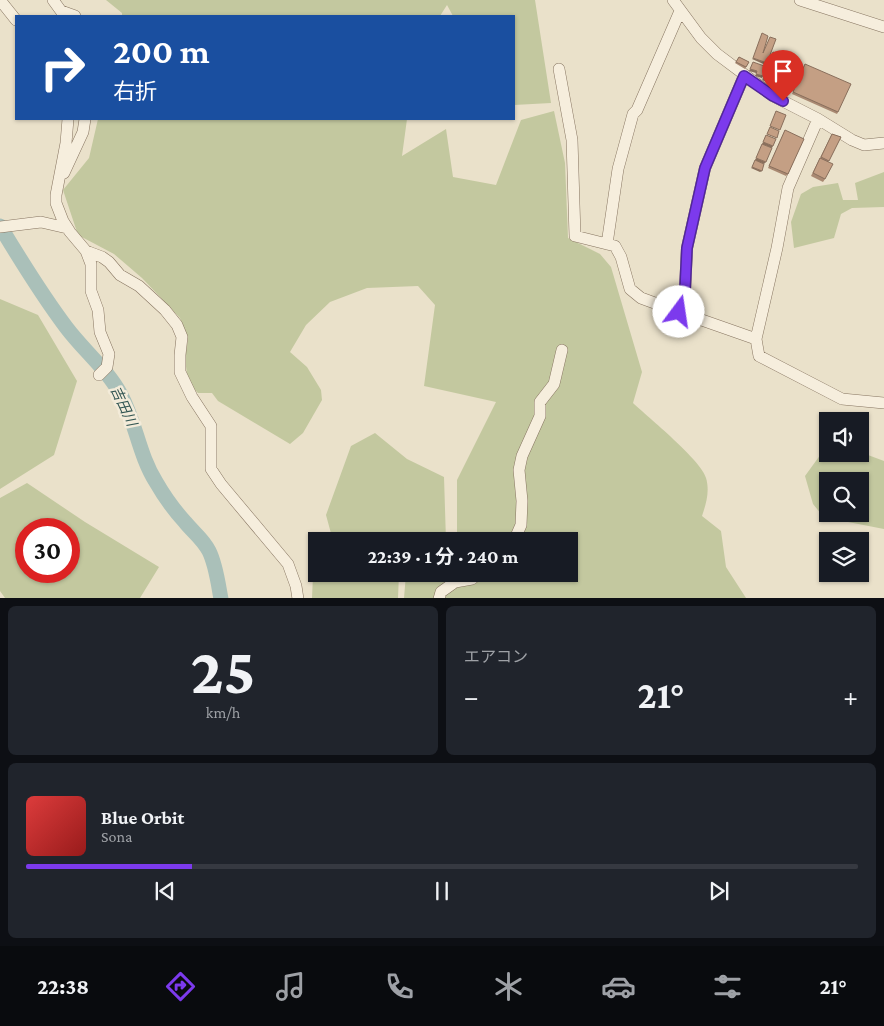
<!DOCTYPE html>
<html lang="ja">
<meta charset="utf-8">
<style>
body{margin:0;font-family:"Crimson Pro","Noto Sans JP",serif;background:#20242c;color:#f1f3f6;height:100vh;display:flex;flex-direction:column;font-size:19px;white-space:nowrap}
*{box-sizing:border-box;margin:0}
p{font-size:16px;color:#9ea1a6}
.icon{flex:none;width:28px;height:28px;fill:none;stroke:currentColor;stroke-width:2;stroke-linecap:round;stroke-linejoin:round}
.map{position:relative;height:598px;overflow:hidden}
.side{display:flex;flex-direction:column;gap:8px;padding:8px;background:#0d0f14;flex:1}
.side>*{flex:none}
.guide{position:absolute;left:15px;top:15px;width:500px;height:105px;border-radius:0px;box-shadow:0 1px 4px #0004;background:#1a4fa0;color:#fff;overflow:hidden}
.fabs{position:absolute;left:819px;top:412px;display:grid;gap:10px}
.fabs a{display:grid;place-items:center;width:50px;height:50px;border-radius:0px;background:#171b24;box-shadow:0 1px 4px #0004;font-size:25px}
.speed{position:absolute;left:15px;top:518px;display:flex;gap:10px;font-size:25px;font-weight:700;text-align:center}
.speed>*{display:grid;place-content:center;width:65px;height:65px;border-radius:50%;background:#171b24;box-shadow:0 1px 4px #0004;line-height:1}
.speed .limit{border:8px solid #d22;background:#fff;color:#111}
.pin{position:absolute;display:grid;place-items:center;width:42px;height:42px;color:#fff;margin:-51px -21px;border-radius:50% 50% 50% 0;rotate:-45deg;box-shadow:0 0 5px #0007}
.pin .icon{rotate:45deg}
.me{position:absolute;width:55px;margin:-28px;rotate:14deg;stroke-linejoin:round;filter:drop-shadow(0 0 4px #0008)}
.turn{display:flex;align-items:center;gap:18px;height:105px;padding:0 15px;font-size:22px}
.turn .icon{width:65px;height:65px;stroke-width:2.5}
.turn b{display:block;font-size:35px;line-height:42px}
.big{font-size:38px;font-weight:700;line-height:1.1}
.side .tile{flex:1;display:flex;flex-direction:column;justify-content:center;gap:8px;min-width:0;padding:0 18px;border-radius:8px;background:#20242c}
.side .dial{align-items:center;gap:0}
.dial b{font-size:65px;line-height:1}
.song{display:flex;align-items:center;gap:15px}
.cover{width:60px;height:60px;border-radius:8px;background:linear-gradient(135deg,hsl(0 70% 55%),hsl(0 70% 35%))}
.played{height:5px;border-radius:2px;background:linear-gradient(90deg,#7c3aed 20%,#363941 20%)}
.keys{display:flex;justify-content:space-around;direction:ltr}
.heat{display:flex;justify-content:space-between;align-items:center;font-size:28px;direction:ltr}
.side .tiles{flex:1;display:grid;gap:8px;grid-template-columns:1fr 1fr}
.tile:last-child{grid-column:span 2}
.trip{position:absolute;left:308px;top:532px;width:270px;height:50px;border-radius:0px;background:#171b24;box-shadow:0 1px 4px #0004;font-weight:700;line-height:50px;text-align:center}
.tab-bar{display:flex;height:80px;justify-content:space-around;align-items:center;background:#090b0e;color:#9ea1a6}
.tab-bar .icon{width:35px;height:35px}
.tab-bar .on{color:#7c3aed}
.tab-bar b{font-size:22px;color:#f1f3f6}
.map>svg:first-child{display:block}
.green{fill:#c3c89f;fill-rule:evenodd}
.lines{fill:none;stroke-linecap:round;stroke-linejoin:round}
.river{stroke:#aac0b9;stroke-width:15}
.minor-casing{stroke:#867460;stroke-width:12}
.minor{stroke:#f6eedd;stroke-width:11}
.wall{fill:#a98972}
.shaded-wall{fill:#896f5c}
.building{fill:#c49f84;stroke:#896f5c}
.route-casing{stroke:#51269a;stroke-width:12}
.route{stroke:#7c3aed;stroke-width:9}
.labels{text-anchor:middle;stroke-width:5;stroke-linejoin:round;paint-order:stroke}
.water-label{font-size:14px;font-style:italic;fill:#335653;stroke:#f3ebd9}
</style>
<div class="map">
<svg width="884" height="599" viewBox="0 0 884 599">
<rect width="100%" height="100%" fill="#eae1ca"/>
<path class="green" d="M106 0H535L551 103 514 105V16H453L447 5 440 16H122V13Z
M554 111 565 163 568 238 600 254 611 267 642 372 633 403C648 417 702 461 706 478 710 491 706 504 702 516L721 531 726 567 746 598H404L406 574H569V541H457V480L496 402 424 386 435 305 418 286 367 288 330 302 306 325 290 352 307 367 321 390 322 400 303 433 290 444 218 401 212 393H198L188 383 185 358 188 340 180 318 142 278 114 254 78 235 63 190 89 158 98 119H407L402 156 446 129 453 177 496 185 521 120Z
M884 172V207L852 208 841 214 834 238 794 248 791 222 801 194 813 187 838 183 843 200H858L855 183Z
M0 299 38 315 77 381 54 455 0 489Z
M375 433 407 459 444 477 446 541H346L332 537 326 515 351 446Z
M826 447 828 454H860V452L884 461V529L848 522 826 520 813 504 805 476ZM860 481V514H828V481Z
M27 483 85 522 159 567 140 598H5L0 591V498ZM26 529H69V571H26Z
M314 552H316V574H399L398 598H312Z"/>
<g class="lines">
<path class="river" d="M0 226C21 261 42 295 66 327 84 351 107 369 121 395 136 423 139 455 156 482 164 496 174 510 185 522 193 532 203 539 209 551 216 565 218 583 221 599"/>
<g class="minor-casing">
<path id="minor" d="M0 0 16 20
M53 0 61 11 75 16
M673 0 701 38 717 54 773 96 818 119 852 140 864 145 884 143
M800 0 884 27
M559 69 572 140 575 236 615 246 621 257 630 289 641 298 679 312
M744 76 705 168 687 248 685 290 679 312 756 339 759 356 842 399 884 403
M68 119 66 143 56 195V203L63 221 70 232 86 251 102 257 109 262 120 275 139 286 165 310 177 325 182 337 180 355V372L192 397 211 426V469L221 484 288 564 296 586 298 599
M64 173 83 132 85 119
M0 227 41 222 67 228
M607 244 618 169 633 114 637 110 680 11
M86 251 91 264V291L98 310 100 332 109 354 107 367 99 375
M756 339 777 248 788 188 818 119
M514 541 521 525 522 501 519 470 522 456 540 416V402L554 384 562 350
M439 599 441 592 455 582 472 579 478 574"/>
</g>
<use href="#minor" class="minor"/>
</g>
<path class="wall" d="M739 57 749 62 745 69 735 63Z
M805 64 838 112 837 114 792 94Z
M785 130 788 174 786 176 768 168Z
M832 134 841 137 828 162 825 179 823 182 811 176Z"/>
<path class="shaded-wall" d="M753 58 767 63 766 65 752 59Z
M768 63 791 73 789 74 767 65Z
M750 69 757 71 756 73 749 71Z
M756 74 763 76 762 78 755 76Z
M763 79 770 82 769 83 762 80Z
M770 84 777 86 775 88 769 85Z
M778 86 784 89 783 91 776 88Z
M763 142 773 146 772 148 762 144Z
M756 158 766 162 764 164 755 160Z
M752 167 762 171 760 172 751 168Z"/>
<path class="building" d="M762 33 768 36 763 53 770 37 776 39 767 63 753 58Z
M773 52 795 61 791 73 768 63Z
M739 57 749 62 746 67 736 62Z
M753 62 767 67 763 76 756 74 757 71 750 69Z
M805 64 851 84 838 112 793 92Z
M768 67 782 73 777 86 770 84 773 75 770 82 763 79Z
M783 74 789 77 784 89 778 86Z
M776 111 786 115 780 130 770 126Z
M770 127 779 131 777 138 767 134Z
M785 130 804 139 788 174 769 166Z
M832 134 841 137 829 161 821 157Z
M766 135 776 139 773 146 763 142Z
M762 144 772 148 766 162 756 158Z
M820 158 833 164 825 179 813 173Z
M755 160 764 164 762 171 752 167Z"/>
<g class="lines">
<g class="route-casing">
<path id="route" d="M679 312 685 290 687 248 705 168 744 76 773 96 783 101"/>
</g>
<use href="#route" class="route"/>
</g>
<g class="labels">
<g class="water-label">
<text transform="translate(124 406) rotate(65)" y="5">吉田川</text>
</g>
</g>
</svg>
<div class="fabs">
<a><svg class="icon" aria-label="sound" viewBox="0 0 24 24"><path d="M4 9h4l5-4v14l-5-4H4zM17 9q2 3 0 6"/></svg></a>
<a><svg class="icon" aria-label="search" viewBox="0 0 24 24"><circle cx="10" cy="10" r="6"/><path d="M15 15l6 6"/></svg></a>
<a><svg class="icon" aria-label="layers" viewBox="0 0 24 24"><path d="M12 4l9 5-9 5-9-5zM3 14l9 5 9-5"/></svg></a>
</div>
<div class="speed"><div class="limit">30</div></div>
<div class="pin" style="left:783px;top:101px;background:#d93025"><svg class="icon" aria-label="arrive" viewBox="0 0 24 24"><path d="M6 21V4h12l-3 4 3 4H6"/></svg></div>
<svg class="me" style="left:679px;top:312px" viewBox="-20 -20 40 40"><circle r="19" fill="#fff"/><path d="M0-13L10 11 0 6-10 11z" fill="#7c3aed"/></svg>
<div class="trip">22:39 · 1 分 · 240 m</div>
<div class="guide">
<div class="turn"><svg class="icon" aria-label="right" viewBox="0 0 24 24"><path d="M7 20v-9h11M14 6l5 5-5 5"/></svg><div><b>200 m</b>右折</div></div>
</div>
</div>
<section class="side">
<div class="tiles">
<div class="tile dial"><b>25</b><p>km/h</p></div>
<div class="tile"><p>エアコン</p>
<div class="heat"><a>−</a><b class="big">21°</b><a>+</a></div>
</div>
<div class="tile">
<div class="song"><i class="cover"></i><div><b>Blue Orbit</b><p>Sona</p></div></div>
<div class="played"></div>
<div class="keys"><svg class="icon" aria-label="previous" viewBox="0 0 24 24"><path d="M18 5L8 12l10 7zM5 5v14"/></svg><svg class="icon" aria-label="pause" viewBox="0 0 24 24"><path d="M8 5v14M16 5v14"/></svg><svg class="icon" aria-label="next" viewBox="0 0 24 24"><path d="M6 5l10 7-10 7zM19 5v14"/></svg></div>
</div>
</div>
</section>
<nav class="tab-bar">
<b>22:38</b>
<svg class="icon on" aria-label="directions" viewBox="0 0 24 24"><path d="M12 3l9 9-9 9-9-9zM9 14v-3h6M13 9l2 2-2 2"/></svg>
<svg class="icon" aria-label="music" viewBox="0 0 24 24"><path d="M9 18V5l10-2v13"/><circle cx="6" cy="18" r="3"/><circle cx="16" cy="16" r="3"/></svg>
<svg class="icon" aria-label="phone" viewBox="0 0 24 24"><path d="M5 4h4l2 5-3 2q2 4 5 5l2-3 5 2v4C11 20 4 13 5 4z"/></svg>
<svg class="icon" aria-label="climate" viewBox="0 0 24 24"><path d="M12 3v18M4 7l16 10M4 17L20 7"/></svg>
<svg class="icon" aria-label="car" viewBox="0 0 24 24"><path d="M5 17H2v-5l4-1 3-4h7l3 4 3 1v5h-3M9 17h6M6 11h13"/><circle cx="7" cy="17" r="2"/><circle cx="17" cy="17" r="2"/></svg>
<svg class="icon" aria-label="filters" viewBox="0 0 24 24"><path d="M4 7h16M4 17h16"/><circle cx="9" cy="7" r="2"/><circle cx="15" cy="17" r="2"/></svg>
<b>21°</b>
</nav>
